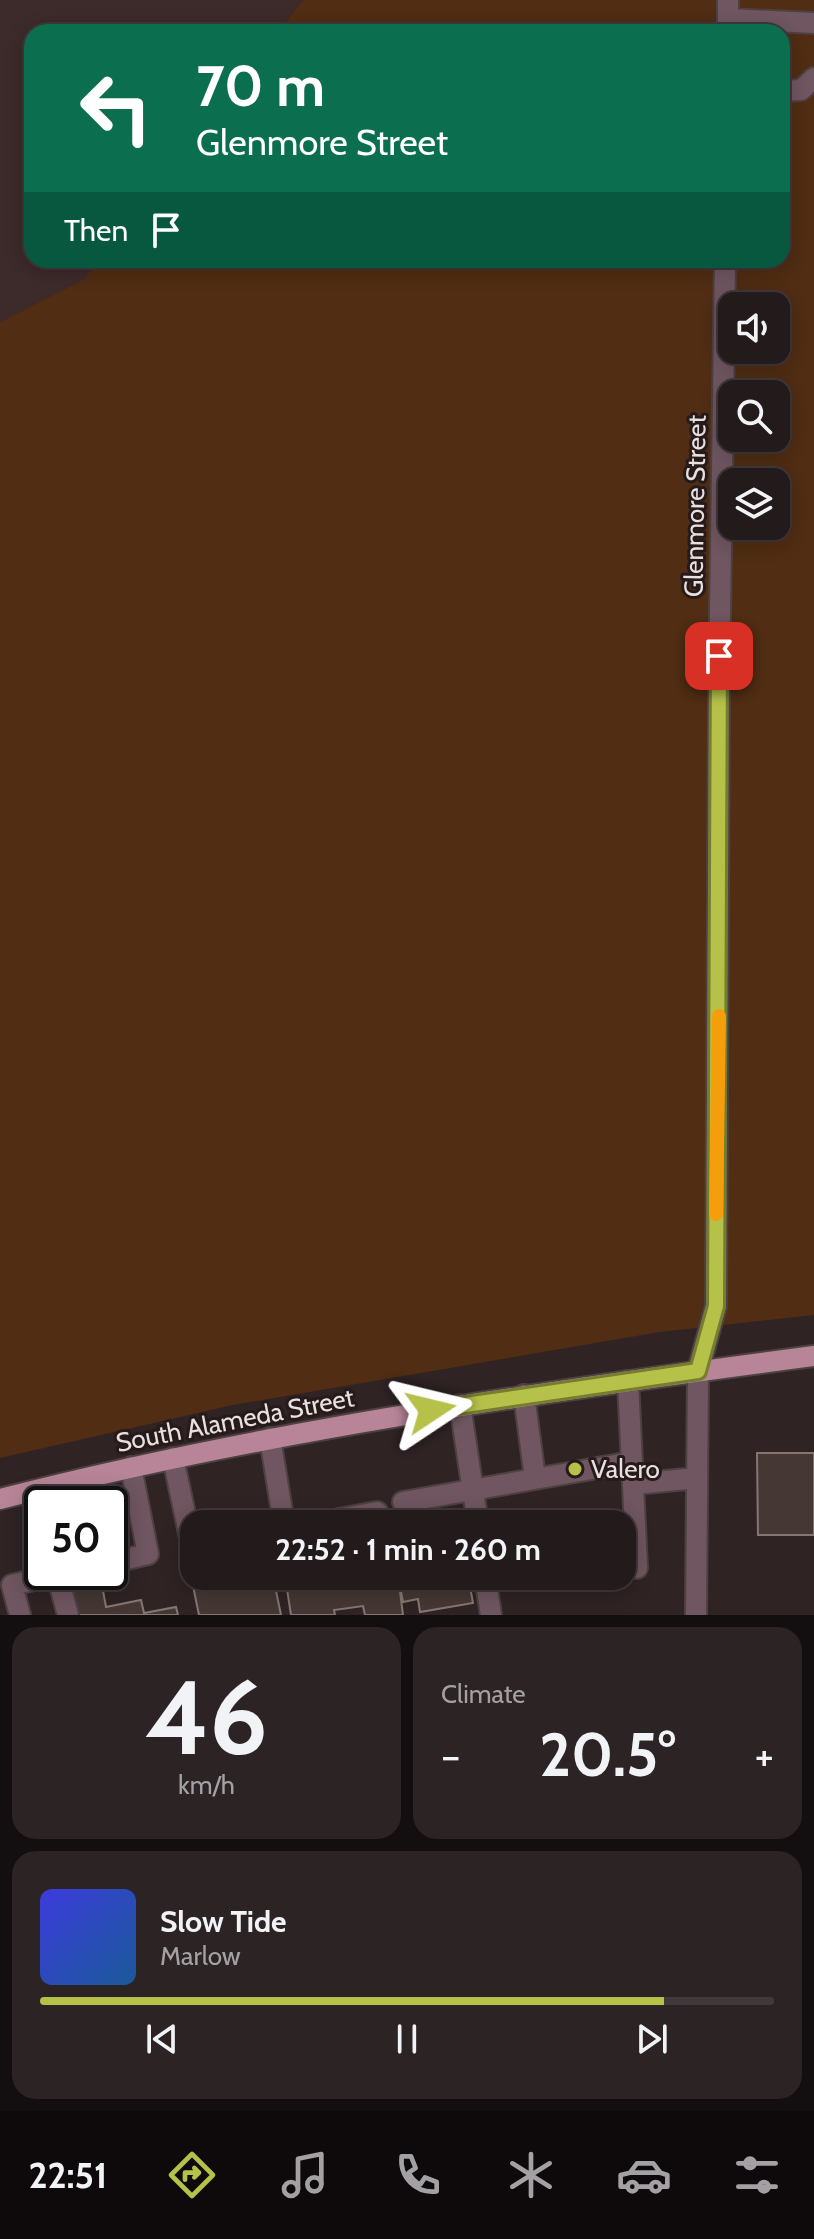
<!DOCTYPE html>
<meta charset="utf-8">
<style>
body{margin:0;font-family:Cabin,sans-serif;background:#2b2324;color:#f1f3f6;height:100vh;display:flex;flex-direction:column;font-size:30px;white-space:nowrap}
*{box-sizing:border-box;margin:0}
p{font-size:26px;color:#a3a1a3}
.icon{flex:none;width:44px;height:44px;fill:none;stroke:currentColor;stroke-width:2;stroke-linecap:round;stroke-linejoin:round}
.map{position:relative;height:1615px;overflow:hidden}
.side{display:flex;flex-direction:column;gap:12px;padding:12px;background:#130e0f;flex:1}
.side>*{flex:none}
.hud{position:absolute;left:24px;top:24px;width:766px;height:244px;border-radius:24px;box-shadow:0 4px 20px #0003,0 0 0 2px #40383a;background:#0b6e4f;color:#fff;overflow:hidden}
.controls{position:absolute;left:718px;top:292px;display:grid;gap:16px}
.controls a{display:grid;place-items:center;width:72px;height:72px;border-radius:16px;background:#231a1b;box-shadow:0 4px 20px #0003,0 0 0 2px #40383a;font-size:40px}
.speed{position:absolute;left:24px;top:1486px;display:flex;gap:16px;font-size:40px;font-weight:700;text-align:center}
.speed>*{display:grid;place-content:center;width:104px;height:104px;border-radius:50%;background:#231a1b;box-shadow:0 4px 20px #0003,0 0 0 2px #40383a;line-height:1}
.speed .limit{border:4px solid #111;border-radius:12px;background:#fff;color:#111}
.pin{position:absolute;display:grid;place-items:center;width:68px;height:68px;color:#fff;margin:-34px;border-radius:16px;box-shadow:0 4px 12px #0006}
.me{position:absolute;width:88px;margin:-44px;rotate:80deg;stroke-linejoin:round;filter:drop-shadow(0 0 6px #0008)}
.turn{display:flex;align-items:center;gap:28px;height:168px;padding:0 40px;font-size:36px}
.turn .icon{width:104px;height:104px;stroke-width:2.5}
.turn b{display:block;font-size:56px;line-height:68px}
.then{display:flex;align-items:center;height:76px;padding:0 40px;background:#0003;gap:16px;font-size:30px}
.big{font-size:60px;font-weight:800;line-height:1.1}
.side .tile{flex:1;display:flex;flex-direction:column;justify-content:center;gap:12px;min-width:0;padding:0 28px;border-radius:24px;background:#2b2324}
.side .dial{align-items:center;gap:0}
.dial b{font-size:104px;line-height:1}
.song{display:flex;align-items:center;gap:24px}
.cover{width:96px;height:96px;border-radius:12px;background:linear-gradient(135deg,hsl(240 70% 55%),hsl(210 70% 35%))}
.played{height:8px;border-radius:4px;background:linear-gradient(90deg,#b6c149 85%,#40383a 85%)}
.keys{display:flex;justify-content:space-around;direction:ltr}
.heat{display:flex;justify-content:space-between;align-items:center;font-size:44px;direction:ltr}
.side .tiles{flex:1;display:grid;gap:12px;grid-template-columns:1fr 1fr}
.tile:last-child{grid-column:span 2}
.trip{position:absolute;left:180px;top:1510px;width:456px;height:80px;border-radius:24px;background:#231a1b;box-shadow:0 4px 20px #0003,0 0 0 2px #40383a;font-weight:800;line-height:80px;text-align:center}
.dock{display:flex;height:128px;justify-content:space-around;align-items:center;background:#0e0a0b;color:#a3a1a3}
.dock .icon{width:56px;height:56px}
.dock .on{color:#b6c149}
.dock b{font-size:36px;color:#f1f3f6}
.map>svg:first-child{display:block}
.built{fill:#3d2a2b}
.green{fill:#502d13;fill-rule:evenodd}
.building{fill:#443734;stroke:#857672;stroke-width:2}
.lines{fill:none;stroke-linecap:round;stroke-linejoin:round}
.minor-casing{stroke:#4d4142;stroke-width:24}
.major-casing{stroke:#4d4142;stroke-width:24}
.minor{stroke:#6f5660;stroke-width:20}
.major{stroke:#b88598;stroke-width:20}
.route-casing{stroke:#767d2f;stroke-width:20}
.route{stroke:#b6c149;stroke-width:14}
.slow{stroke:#f59e0b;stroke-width:14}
.poi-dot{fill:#b6c149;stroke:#261a1a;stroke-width:3}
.labels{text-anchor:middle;stroke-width:6;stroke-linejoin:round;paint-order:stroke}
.street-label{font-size:26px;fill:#e9e0e0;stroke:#261a1a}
.poi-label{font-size:26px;fill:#e9e0e0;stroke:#261a1a;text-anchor:start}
</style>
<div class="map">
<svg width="814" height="1615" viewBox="0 0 814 1615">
<rect width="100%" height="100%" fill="#2f2324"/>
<path class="built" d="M0 0H303L278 32H32V260H99L84 279 0 322Z"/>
<path class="green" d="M303 0H814V1315L660 1332 233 1405 0 1458V322L84 279 99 260H782V32H278ZM732 306H776V350H732ZM732 394H776V438H732ZM732 482H776V526H732Z"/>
<path class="building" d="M757 1453H814V1535H758Z
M243 1576H273L281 1615H199L193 1586Z
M285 1576H398L403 1615H365L363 1606 334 1610 335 1615H291Z
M398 1576H468L473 1603 420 1612 418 1599 403 1602Z
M534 1576H604V1589H534Z
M101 1580 106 1607 141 1600 144 1613 176 1607 178 1615H78L72 1587Z"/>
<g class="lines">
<g class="minor-casing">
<path id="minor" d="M728 19 814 23
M728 32V0
M782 91 801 90 814 78
M628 1381 637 1568
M524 1395 535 1478
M460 1405 478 1524
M270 1438 284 1524
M173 1458 192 1547H194
M634 1484 697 1478
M403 1502 632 1462
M312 1524 377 1512
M110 1563 148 1554 131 1467
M57 1574 68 1615
M485 1576 491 1615
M20 1615 12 1585 67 1572
M696 1615 698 1371 716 1306 719 685 725 260"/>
</g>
<g class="major-casing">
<path id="major" d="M0 1499C268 1430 540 1392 814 1356"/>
</g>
<use href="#minor" class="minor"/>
<use href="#major" class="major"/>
</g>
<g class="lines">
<g class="route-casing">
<path id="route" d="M431 1410 698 1371 716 1306 719 656"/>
</g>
<use href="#route" class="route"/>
<path class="slow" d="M716 1214 719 1016"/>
</g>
<circle class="poi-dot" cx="575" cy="1469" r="8"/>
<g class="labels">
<g class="street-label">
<text transform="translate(695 506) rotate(-89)" y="9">Glenmore Street</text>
<text transform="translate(235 1420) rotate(-11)" y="9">South Alameda Street</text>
</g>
<g class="poi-label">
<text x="591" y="1478">Valero</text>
</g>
</g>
</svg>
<div class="controls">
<a><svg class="icon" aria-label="sound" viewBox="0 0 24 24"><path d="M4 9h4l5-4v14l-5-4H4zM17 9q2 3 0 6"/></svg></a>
<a><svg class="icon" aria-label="search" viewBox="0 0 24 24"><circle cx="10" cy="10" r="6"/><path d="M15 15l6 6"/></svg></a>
<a><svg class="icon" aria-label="layers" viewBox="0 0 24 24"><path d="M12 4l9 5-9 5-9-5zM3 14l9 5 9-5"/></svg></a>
</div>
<div class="speed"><div class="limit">50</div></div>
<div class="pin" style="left:719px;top:656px;background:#d93025"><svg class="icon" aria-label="arrive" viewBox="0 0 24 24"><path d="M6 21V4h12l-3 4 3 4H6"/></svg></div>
<svg class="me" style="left:431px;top:1410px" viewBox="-20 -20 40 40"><path d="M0-17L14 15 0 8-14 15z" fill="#b6c149" stroke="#fff" stroke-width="4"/></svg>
<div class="trip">22:52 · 1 min · 260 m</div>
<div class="hud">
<div class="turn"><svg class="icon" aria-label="left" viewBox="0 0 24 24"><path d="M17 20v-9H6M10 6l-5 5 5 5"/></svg><div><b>70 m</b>Glenmore Street</div></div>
<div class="then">Then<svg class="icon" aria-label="arrive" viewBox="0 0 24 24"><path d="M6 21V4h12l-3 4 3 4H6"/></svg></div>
</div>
</div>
<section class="side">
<div class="tiles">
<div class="tile dial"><b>46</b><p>km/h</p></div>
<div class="tile"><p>Climate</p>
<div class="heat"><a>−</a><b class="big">20.5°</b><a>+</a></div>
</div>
<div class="tile">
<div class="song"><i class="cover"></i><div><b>Slow Tide</b><p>Marlow</p></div></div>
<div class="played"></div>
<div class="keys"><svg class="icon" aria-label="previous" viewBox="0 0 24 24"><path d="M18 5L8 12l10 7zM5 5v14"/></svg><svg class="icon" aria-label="pause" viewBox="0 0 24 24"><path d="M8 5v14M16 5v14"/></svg><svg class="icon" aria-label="next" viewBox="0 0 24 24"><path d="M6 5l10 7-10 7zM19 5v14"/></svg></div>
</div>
</div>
</section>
<nav class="dock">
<b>22:51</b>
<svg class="icon on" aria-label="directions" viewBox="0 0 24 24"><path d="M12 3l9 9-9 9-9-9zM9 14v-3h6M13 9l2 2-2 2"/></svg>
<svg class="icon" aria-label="music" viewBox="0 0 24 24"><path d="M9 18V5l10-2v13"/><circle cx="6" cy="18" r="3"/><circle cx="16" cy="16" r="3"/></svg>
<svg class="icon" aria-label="phone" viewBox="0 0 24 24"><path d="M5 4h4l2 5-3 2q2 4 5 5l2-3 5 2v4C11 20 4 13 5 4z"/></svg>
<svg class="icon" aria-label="climate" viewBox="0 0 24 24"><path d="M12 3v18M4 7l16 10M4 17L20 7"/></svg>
<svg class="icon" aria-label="car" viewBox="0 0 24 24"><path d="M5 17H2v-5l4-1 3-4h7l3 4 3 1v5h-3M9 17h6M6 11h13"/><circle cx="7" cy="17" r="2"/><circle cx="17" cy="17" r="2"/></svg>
<svg class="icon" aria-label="filters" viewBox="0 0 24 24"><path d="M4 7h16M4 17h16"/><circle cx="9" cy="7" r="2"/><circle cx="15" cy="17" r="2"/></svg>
</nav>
